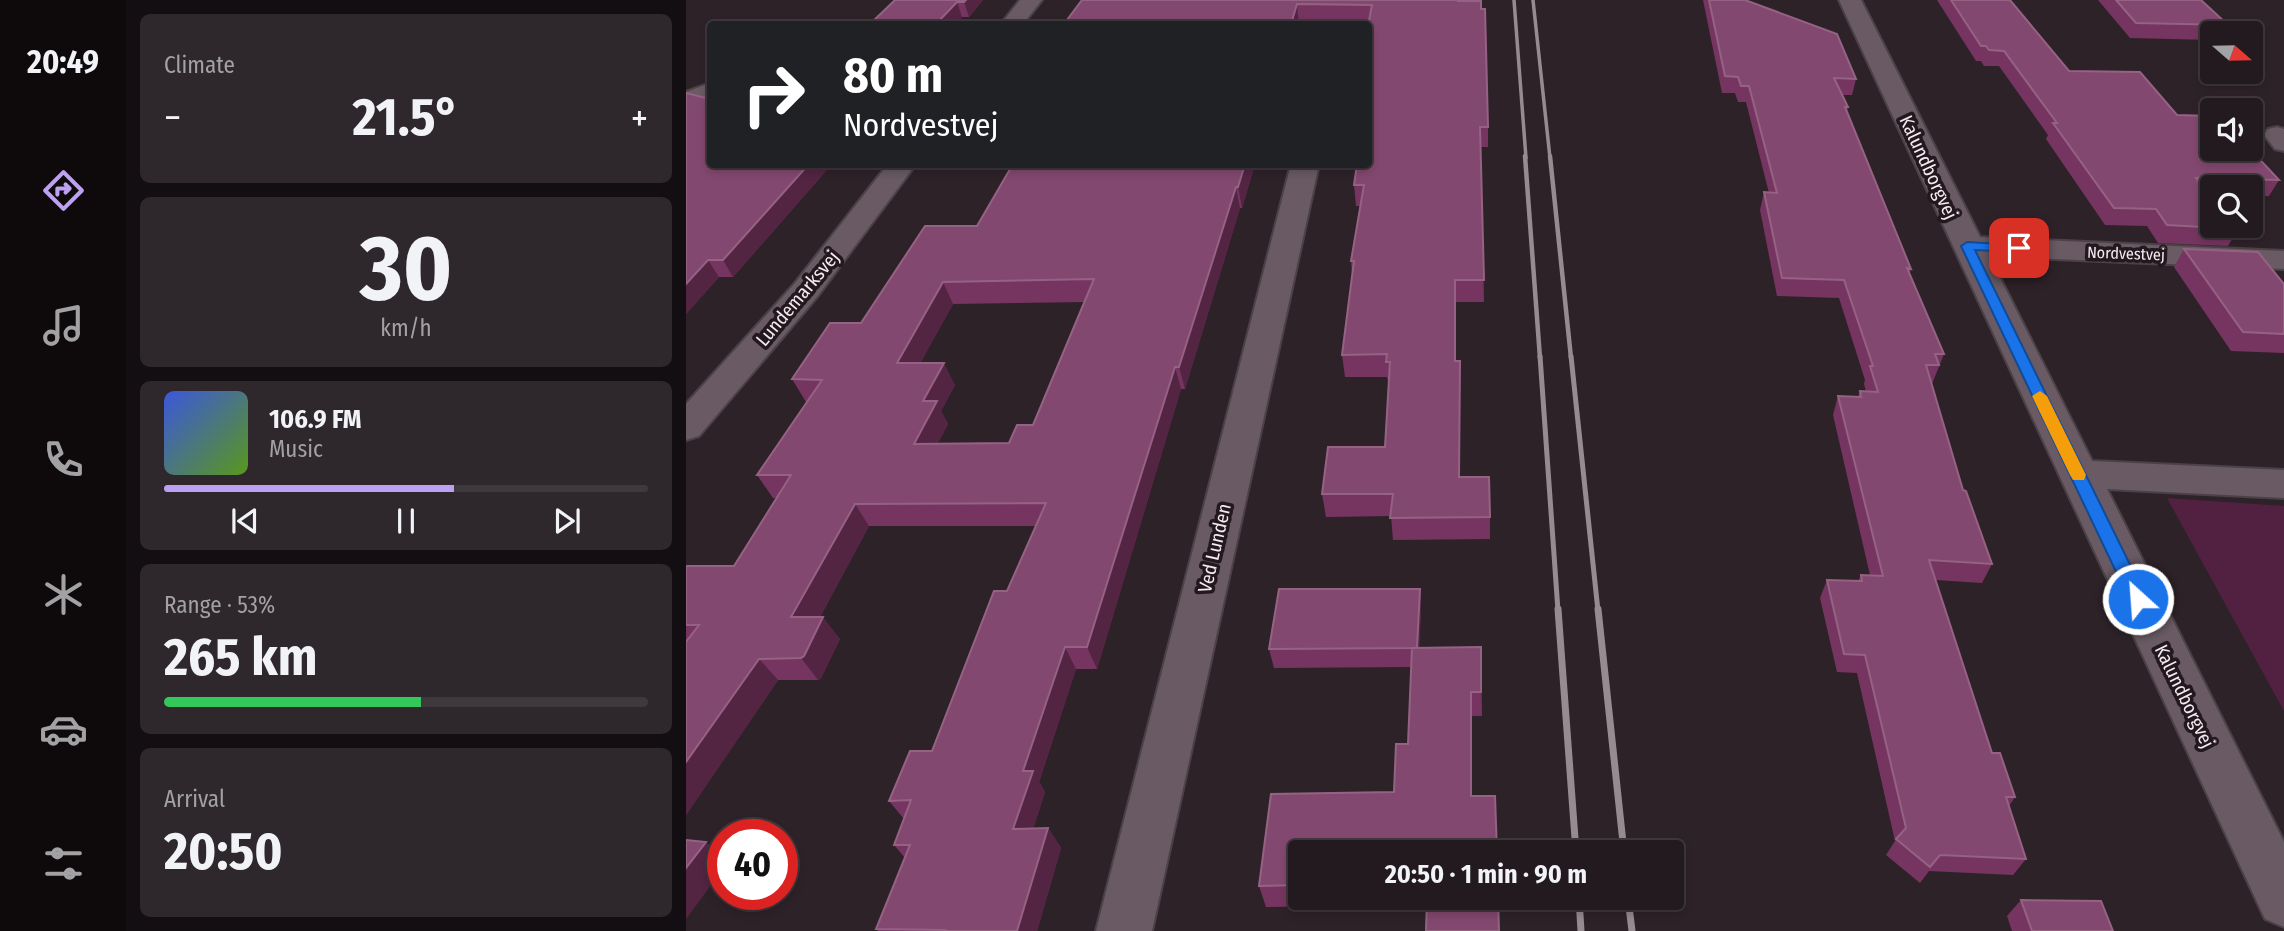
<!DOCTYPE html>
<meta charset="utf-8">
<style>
body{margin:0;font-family:"Fira Sans Condensed",sans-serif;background:#2e272c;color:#f1f3f6;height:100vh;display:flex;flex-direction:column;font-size:26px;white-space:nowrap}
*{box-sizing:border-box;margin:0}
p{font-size:23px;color:#a2a1a4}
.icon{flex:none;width:38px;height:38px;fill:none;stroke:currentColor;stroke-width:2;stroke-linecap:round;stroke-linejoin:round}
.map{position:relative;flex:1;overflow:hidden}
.side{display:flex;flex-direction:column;gap:14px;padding:14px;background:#130e11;width:560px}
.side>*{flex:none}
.guide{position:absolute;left:21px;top:21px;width:665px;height:147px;border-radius:7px;box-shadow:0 4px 10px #0003,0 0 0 2px #3f383d;background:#202124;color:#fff;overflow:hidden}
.needle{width:46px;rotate:110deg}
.fabs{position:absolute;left:1514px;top:21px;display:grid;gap:14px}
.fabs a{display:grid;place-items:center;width:63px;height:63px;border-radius:7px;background:#221a1f;box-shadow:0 4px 10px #0003,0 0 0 2px #3f383d;font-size:35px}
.speed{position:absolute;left:21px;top:819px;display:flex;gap:14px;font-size:35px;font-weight:700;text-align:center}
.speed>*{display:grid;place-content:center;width:91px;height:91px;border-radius:50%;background:#221a1f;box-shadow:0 4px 10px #0003,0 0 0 2px #3f383d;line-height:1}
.speed .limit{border:10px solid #d22;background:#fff;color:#111}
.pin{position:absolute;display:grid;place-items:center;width:60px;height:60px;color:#fff;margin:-30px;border-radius:14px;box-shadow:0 4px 10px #0006}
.me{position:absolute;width:77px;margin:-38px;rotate:334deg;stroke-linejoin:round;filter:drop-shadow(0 0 5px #0008)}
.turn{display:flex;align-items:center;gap:24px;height:147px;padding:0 21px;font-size:32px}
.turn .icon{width:91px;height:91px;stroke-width:2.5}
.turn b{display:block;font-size:49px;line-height:60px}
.big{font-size:52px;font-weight:700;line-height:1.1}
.side .tile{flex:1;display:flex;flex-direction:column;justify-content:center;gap:10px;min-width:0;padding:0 24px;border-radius:10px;background:#2e272c}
.side .dial{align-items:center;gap:0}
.dial b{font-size:91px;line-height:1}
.song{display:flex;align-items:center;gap:21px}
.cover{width:84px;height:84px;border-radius:10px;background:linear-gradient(135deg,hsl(230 70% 55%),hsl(90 70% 35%))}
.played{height:7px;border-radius:4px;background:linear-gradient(90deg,#bca0f2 60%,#3f383d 60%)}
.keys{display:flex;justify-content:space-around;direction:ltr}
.heat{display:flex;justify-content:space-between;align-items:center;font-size:38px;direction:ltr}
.charge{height:10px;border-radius:5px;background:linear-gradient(90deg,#34c759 53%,#3f383d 0)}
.trip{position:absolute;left:602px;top:840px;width:396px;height:70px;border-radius:7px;background:#221a1f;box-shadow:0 4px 10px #0003,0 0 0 2px #3f383d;font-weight:700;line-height:70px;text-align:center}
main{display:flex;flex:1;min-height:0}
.tabs{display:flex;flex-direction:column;width:126px;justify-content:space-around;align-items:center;background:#0e0a0c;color:#a2a1a4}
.tabs .icon{width:49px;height:49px}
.tabs .on{color:#bca0f2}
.tabs b{font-size:32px;color:#f1f3f6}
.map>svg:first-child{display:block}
.green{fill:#522040}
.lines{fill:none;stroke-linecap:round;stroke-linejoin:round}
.minor-casing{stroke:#4b4147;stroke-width:4}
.minor{fill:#695a63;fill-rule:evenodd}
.rail-far3{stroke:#958b91;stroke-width:3.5}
.rail-far2{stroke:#958b91;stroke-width:4.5}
.rail-far1{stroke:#958b91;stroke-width:5}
.rail{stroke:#958b91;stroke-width:7}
.wall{fill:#763560;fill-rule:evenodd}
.shaded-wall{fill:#532543}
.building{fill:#83486f;stroke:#956284;stroke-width:2;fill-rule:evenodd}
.route{fill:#1a73e8;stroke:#114b97;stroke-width:2}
.slow{fill:#f59e0b}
.labels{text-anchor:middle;stroke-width:7;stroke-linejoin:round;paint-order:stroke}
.far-street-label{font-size:16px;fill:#f4ebf0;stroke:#24181f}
.street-label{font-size:19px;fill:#f4ebf0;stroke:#24181f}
</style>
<main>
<nav class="tabs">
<b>20:49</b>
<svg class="icon on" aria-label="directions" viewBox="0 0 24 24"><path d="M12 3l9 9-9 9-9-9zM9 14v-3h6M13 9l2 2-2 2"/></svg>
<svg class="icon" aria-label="music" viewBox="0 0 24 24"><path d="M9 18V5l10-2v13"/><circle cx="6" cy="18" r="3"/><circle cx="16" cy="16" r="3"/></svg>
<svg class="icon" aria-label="phone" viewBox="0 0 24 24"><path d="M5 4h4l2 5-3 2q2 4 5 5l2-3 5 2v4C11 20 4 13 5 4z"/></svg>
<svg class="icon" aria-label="climate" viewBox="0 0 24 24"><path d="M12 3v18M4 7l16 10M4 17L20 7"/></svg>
<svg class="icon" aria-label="car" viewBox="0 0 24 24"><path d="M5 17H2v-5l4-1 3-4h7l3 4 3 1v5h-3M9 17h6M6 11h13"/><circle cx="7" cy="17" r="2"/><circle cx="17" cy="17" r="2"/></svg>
<svg class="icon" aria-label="filters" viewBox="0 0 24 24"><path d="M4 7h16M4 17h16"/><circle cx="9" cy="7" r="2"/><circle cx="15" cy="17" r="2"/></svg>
</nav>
<section class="side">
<div class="tile"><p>Climate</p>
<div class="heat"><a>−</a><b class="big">21.5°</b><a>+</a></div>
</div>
<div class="tile dial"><b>30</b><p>km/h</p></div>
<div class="tile">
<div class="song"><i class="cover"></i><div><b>106.9 FM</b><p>Music</p></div></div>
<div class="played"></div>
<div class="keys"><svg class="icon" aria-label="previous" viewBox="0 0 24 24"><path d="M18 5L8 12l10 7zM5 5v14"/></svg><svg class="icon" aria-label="pause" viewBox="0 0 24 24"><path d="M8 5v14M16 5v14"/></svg><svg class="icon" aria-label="next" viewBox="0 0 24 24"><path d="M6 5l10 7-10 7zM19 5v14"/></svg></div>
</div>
<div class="tile"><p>Range · 53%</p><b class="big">265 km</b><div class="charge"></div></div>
<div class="tile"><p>Arrival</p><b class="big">20:50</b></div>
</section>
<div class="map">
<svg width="1598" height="931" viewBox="0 0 1598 931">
<rect width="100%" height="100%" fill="#2e2229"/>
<path class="green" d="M1481 498 1598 506V711Z"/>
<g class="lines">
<g class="minor-casing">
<path id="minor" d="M334 0H356L337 24H315Z
M1153 0H1175L1294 237 1598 251V269L1303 256 1406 461 1598 470V498L1421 489 1598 842V927L1579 919Z
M24 83V99L0 109V92Z
M1591 127 1598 129V151L1589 149 1578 135 1582 129Z
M202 164H230L131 297 13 436 0 440V404L109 283Z
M605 164H633L466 931H410Z"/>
</g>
<use href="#minor" class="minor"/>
<path class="rail-far3" d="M828 0 840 158
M847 0 864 158"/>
<path class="rail-far2" d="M839 156 854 358
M864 156 885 358"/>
<path class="rail-far1" d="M854 356 872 611
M885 356 912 611"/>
<path class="rail" d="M872 609 890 852
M912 609 938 852
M893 898 895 931
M942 898 946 931"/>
</g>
<path class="wall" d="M209 0H297L283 17H276L269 24H184Z
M396 0H772L802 127V147H795L798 302H770V361H774V477L804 517V539L707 540 705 516 640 517 636 494 699 447 703 384 701 377H659L656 355 666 274 665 261 674 206H670L668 185 682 164 683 24 613 23V24H378Z
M1017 0H1059L1170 79 1166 95H1156L1162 107 1161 111 1225 269 1223 275 1258 354 1246 384 1277 490 1306 564 1296 583 1250 580 1306 753 1329 797 1323 806 1340 859 1327 875 1243 871 1234 883 1200 855 1209 841 1171 673 1151 672 1134 598 1141 580 1172 581 1175 575H1184L1147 415 1152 396 1172 397 1174 391H1180L1178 384 1179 380 1153 298 1091 296 1074 210 1078 192 1083 193 1060 102H1052L1049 93H1036Z
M1251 0H1324L1383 71 1491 115 1593 180 1583 196H1564V187H1526V195H1524L1552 229 1542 246 1472 243 1461 226 1419 225 1360 139 1362 135 1313 66H1298L1295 61H1290Z
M1412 0H1515L1542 25 1538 33H1526V40L1444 38Z
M0 93 24 164H146L47 277H33L0 314Z
M569 164 556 208H554L499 389H495L411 669H390L353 782 359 792 347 829 362 828 375 848 351 931H192L190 929 219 858 208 845 218 819 203 801 246 751 321 591 350 526H183L134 617 154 639 135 678 132 680H92L0 815V566H48L91 498H87L71 475 121 402H120L106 379 291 226ZM399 302 347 425 323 443 251 444 262 424 255 411 269 385 234 363 267 304Z
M1498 249 1598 284V353L1545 351 1488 267Z
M593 589H734L735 608 733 648 795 647 796 716H785L786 796H809L811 852H614V898H812L813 931H740L741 904 580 907 573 886 585 794 708 792 710 744H722L725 667 588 668 583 649Z
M1335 900 1427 931H1326L1321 916Z"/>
<path class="shaded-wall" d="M280 0H297L283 17 278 2Z
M271 2 276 17 269 24H250Z
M611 4 613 24H605Z
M123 164H146L47 277 37 260Z
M559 164H569L556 208 552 187Z
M550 187 554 208 499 389 493 367Z
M22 260 33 277 0 314V284Z
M257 282 267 304 222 386 211 363Z
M258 363 269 385 255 411 262 424 240 467 228 444 237 401Z
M489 367 495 389 411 669 401 647Z
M169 504 183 526 122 639 105 617Z
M734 589 735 608 733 667 731 648Z
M137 617 154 639 135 678 132 680 115 658Z
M379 647 390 669 353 782 359 792 341 848 327 829 337 771Z
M73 659 92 680 0 815V762Z
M362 828 375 848 351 931H331Z
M20 842 37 857V869L0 919V868Z"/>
<path class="building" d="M209 0H280L278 2H271L250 24H184Z
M396 0H772V1H795V9H799L802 127H794L798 280H769V361H774L773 477H803L804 517 704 518 707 494H636L642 447H699L704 362H700L701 354 656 355 668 261H665L678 185H668L671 164H682V26L686 5 611 4 605 24H378Z
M1023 0H1059L1151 34 1170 79 1148 78 1162 107H1159L1225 269 1221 268 1258 354H1249L1253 365H1240L1277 490 1280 491 1306 564 1243 560 1306 753H1314L1329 797H1320L1340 859 1254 855 1244 867 1210 839 1220 828 1179 655 1158 654 1141 580 1176 581 1175 575 1197 576 1152 396 1175 397 1174 391 1192 392 1184 366H1187L1158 280 1096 278 1078 192 1091 193 1063 86H1055L1052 77 1039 76Z
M1265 0H1324L1383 71 1454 72 1491 115 1526 116V149H1564L1593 180 1510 178 1526 197V226H1550L1552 229 1481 225 1470 209 1428 208 1367 123H1371L1318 51 1303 50 1300 46H1295Z
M1430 0H1515L1542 25 1450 23Z
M0 93 24 99V164H123L37 260H22L0 284Z
M327 164H559L552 187H550L493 367H489L401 647H379L337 771H347L327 829 362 828 331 931H259V930L190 929 224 845H208L225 800 203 801 224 751H246L308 591H321L360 503 169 504 105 617H137L118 656 115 658 73 659 0 762V642L13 625H0V566H48L105 475H71L136 380 106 379 144 323H175L239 226H291ZM408 279 347 425H331L323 443 228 444 251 401H237L258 363H211L257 282Z
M1498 249 1572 252 1598 284V334L1557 332Z
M593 589H734L731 648 583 649Z
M795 647V692H785V796H809L811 852H614V885L573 886 585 794 708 792 710 744H722L726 648Z
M0 840 20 842 0 868Z
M741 898H812L813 931H740Z
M1335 900 1415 901 1427 931H1346Z"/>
<path class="route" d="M1281 242 1333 245 1339 248 1333 252 1289 250 1461 599 1458 604H1445L1443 599 1275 246Z"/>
<path class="slow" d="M1354 391 1361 396 1400 475 1398 480H1387L1384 475 1346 396Z"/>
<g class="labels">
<g class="far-street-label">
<text transform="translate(1440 253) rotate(2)" y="6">Nordvestvej</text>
</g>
<g class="street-label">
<text transform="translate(1243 167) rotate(65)" y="7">Kalundborgvej</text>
<text transform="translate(111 298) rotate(-50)" y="7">Lundemarksvej</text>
<text transform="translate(528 548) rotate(-77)" y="7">Ved Lunden</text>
<text transform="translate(1499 696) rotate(64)" y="7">Kalundborgvej</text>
</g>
</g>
</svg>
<div class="fabs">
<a><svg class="needle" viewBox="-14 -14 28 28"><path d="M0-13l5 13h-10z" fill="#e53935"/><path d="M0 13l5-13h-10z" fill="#a2a1a4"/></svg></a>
<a><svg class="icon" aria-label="sound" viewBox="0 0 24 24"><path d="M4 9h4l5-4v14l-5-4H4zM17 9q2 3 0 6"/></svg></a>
<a><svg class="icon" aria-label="search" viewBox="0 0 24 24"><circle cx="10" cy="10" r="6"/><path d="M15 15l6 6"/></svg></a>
</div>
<div class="speed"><div class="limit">40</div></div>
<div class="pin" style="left:1333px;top:248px;background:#d93025"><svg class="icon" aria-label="arrive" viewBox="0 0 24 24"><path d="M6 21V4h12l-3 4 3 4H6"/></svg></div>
<svg class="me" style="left:1452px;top:599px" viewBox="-20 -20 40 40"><circle r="17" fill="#1a73e8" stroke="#fff" stroke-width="3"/><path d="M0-11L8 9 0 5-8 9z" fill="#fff"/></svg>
<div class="trip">20:50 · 1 min · 90 m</div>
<div class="guide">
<div class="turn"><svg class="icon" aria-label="right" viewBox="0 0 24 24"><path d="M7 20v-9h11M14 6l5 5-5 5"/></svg><div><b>80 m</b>Nordvestvej</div></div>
</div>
</div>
</main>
